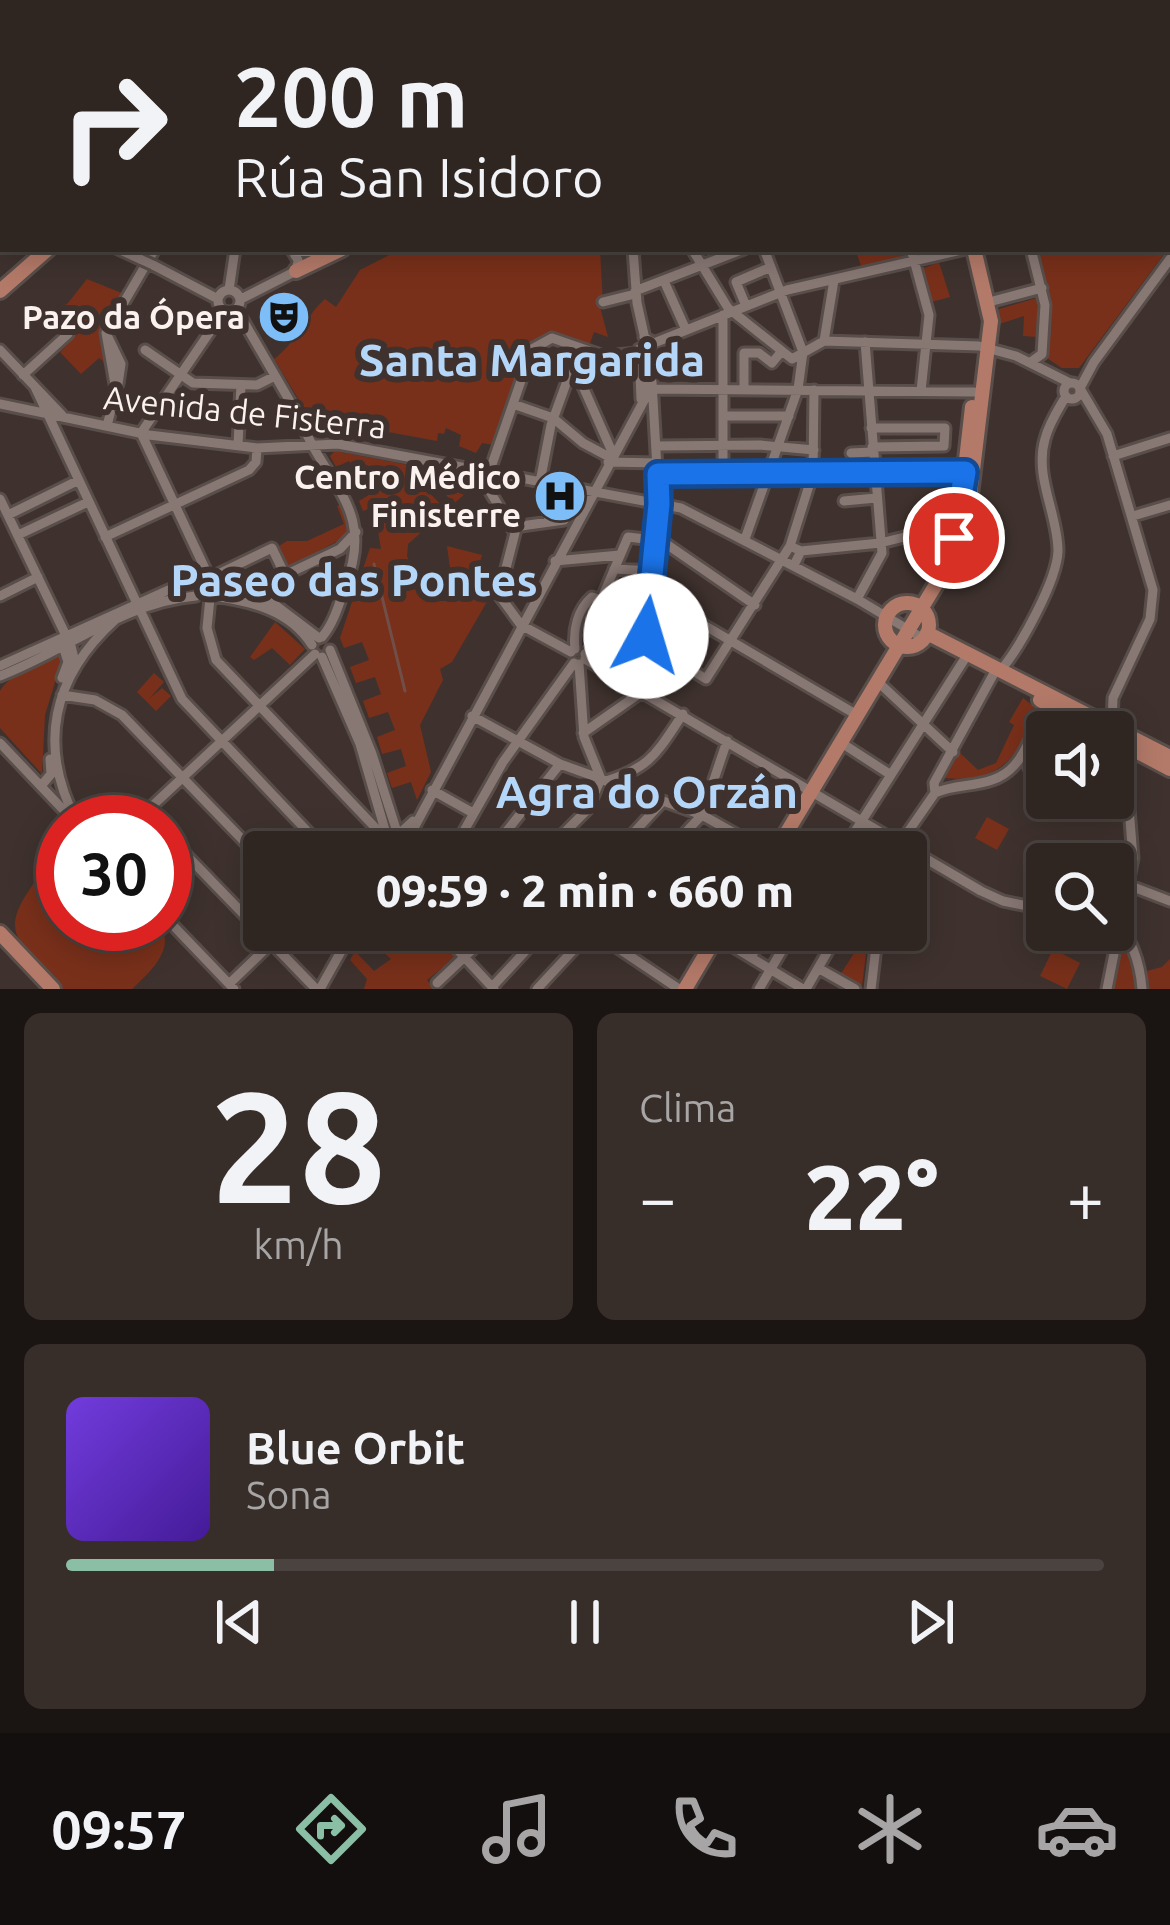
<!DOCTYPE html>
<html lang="es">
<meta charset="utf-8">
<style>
body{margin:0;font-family:Ubuntu,sans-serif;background:#372e2a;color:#f1f3f6;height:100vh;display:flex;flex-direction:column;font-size:45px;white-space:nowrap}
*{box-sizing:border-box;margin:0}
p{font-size:39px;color:#a7a5a5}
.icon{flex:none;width:66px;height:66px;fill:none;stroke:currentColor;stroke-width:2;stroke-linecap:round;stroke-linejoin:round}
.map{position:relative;height:989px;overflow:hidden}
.side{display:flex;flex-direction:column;gap:24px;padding:24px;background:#1a1513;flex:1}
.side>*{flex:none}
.hud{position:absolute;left:0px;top:0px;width:1170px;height:252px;box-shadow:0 6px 30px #0003,0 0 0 3px #4a4340;background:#2f2622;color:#f1f3f6;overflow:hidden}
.controls{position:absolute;left:1026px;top:711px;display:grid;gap:24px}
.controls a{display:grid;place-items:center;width:108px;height:108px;border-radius:12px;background:#2f2622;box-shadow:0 6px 30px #0003,0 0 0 3px #4a4340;font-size:60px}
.speed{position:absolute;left:36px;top:795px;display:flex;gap:24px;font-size:60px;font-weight:700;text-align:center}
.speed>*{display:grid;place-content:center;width:156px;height:156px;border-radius:50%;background:#2f2622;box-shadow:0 6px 30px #0003,0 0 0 3px #4a4340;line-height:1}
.speed .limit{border:18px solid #d22;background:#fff;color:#111}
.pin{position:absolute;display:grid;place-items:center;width:102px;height:102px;color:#fff;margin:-51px;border:6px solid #fff;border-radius:50%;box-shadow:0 3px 12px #0007}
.me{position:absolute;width:132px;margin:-66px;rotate:6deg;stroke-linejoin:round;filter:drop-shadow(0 0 9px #0008)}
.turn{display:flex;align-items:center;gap:42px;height:252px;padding:0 36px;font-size:54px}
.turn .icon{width:156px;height:156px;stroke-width:2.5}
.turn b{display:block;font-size:84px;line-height:102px}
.big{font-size:90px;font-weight:800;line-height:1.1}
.side .card{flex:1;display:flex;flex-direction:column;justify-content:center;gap:18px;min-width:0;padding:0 42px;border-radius:18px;background:#372e2a}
.side .dial{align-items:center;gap:0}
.dial b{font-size:156px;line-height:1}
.song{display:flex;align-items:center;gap:36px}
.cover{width:144px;height:144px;border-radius:18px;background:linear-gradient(135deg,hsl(260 70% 55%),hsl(260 70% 35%))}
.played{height:12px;border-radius:6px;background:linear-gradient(90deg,#8abfa5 20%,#4a4340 20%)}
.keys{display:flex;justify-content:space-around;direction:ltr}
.heat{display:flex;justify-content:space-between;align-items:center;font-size:66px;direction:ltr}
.side .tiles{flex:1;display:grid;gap:24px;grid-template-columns:1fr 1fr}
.card:last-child{grid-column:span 2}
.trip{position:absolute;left:243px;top:831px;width:684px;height:120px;border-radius:12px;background:#2f2622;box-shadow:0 6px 30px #0003,0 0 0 3px #4a4340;font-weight:800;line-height:120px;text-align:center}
.dock{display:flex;height:192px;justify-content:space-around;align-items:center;background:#130f0e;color:#a7a5a5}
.dock .icon{width:84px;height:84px}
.dock .active{color:#8abfa5}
.dock b{font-size:54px;color:#f1f3f6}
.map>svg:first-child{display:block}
.green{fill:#79301a}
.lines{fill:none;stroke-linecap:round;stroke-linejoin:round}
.stream{stroke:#704f48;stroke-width:3}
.minor-casing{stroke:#594e4a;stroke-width:15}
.major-casing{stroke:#594e4a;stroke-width:20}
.minor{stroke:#887874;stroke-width:9}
.major{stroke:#b47a69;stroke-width:14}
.minor-bridge-casing{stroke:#594e4a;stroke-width:15;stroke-linecap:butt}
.minor-bridge{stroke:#887874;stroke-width:9}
.route-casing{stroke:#114b97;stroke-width:30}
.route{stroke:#1a73e8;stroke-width:21}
.labels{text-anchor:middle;stroke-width:12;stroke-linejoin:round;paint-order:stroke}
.poi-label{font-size:33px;font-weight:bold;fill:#fbf2ef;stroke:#3f322e;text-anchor:end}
.street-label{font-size:33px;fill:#fbf2ef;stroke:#3f322e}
.district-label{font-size:45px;font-weight:bold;fill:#b4d7f9;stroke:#3f322e}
</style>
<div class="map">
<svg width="1170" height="989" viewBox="0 0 1170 989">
<rect width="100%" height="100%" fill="#3f322e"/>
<path class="green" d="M1167 154H1170V246L1079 368H1062L1047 358 1051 299 1038 249H1167Z
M401 249H600L603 305 600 307 608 337 594 332 589 346 553 332 528 344 494 445 482 443 476 453 459 446 461 435 446 428 444 434 438 433 437 441 361 427 358 435 316 428 274 359C296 343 305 317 325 299L336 307 360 270Z
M855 249H905L908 261 863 271Z
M939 262 950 297 931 302 922 269Z
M87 279 124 294 103 335 110 366 99 358 81 374 60 352 72 340 51 316 68 303Z
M1037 298 1038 337 1023 336 1024 316 999 324V309Z
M335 451 408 465 407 469 441 505 451 501 446 495 453 491 457 474 475 485 408 544 407 556 426 602 478 599 492 593 452 662 440 669 443 680 420 725 431 772 417 800 411 782 392 788 387 773 406 766 401 749 382 754 377 737 395 730 388 712 369 718 363 701 381 694 375 677 356 683 350 667 369 660 362 642 344 648 340 638 370 548 381 549 374 507 363 511 359 501 369 495 349 461 336 467 330 456Z
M340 505 350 519 347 536 288 567 279 546 287 541H307L344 524 337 506Z
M447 546 482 555 477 573 451 575Z
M275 622 305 649 290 665 272 648 254 660 250 657Z
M56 655 62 659 45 715 42 774 0 728V691C11 672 38 667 56 655Z
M154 673 164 682 149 699 162 688 171 696 156 711 137 692Z
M1023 698 1033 706 1036 716C1015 761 997 783 945 778L959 752 978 770 996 763 1014 725 1009 722Z
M987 817 1009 829 997 850 975 838Z
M63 858V924H159C177 948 150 972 132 989H61C5 931 0 928 47 865H56Z
M1126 915 1143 972 1162 967 1170 959V989H1112Z
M367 930H430L456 957 427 980 430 984 435 980 441 989H364L367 979 350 960 355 951 374 971 391 959 364 934Z
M869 930 862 986 840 975Z
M1053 949 1080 963 1067 989 1040 976Z"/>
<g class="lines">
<path class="stream" d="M374 564 405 691"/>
<g class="minor-casing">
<path id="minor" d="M202 0 204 3
M498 0 501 3
M544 0V3
M585 0V3
M592 0 593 3
M621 0V3
M972 0V3
M1051 0 1053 3
M223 3 227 0
M385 3 386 0
M425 3V0
M476 3V0
M703 3V0
M741 3V0
M768 3V0
M872 3 873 0
M1006 3V0
M1103 3 1107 0
M1137 3V0
M1167 39H1170
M0 68 3 62
M0 104 3 105
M1167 149H1170
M0 186 3 180
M0 193 3 194
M118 249 142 260
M692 249 728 308 792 359 824 341 979 346 1016 356 1070 383
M911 249 929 315 921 391
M1031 249 1045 305 1042 354 1031 362
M153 265 218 299
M664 281 686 330
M218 301a11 11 0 1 1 22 0a11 11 0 1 1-22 0Z
M229 290 235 249
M635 291 744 249
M241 299 296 271 298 260 291 249
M603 302 635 294
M989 302 1042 288
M746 306 736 282 771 267
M237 310 299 417
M723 315V474
M106 333 121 364 118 384
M644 337 654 343 787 290 966 249
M824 341 834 280
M639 349 641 399
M0 350 62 415
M145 350 193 383 257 385 275 376
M573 364 613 454
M23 375 68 334
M1064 391a8 8 0 1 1 16 0a8 8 0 1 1-16 0Z
M35 387 182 699 327 852
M744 388V353H759L772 363 781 352
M1080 388 1094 362 1170 259
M649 389 974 392
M1081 390 1107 434 1153 590 1150 619 1113 698 1112 725
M0 404 149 435 257 448 338 444 681 508 857 599 924 639
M513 404 553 418 583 443 611 458
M299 416C324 485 377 506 345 587 339 604 334 623 322 637
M723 416H789
M107 426 116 390 106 333 155 249
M871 428H945L944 446 872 447
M141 433 208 575
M141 433 224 311
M238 445 241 385
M657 446 760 445 814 450
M851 453 872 452
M1113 456 1170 438
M608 462 658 463
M485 472 486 485 515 533 499 595 521 625 571 652
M489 473 532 349 552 338 604 356 638 353
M658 474 965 472
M540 482 551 425 579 348
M0 499 71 646 75 662
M844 501 876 498
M8 515 77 481
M1133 516 1170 505
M548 522 554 485
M514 527 564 520
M18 535 88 502
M105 537 249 470 256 462 257 448
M745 539 798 389 803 352 764 249
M790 546 813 473 814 390
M801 551 880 543 958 524
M555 561 620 555
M614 569 653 571
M285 575 340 549 356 532
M212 577 272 548 285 575 274 604
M216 585 274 604 319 638
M651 594 857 715
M0 596 38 577
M212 596C251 601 290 610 312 645
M210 598 207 628 216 660 386 839
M602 598 628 537 662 541 755 605
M857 599 882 553 865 342
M646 642 706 679 790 546 801 551 794 565
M575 649C573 630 577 610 592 597L609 603C613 622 599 643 585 654
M330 650 372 754 397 832
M322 657 360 744 387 837
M585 659 981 891 1003 901 1047 910
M0 666 195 578
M1001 670C1020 647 1057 581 1058 551 1058 514 1034 477 1045 439 1049 423 1058 410 1066 396
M0 676C66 651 124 602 196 596
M62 678 68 662 62 643
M877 681 953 752
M62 695 95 700 122 715 264 862
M472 716 560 764 702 815 768 852
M583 733 643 691 659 504 652 382
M840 742 891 775
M1030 742 1047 751
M0 743 71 818
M1029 768 1047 778
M606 781C652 767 657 752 683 714
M41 786 51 774 50 759
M432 790 473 813
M935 793C954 784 973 787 992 780 1027 769 1029 729 1050 705
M1083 798 1110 813
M77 822C37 746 52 677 115 620
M135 822 315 654
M165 833 316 989
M406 838 452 852
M369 852 386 842
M386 852 389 835 400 833 413 821
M401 852 648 393 649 357 637 303 633 249
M452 852 503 762 574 663
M490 852 560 764
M545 852 587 810 601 779 584 737 579 664
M616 852 663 801
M667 852 702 815 727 741
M842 852 964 660
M894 852 935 793 934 783 993 675
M1128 885 1170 901
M1113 914C1130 936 1140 960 1142 989
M165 917 234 989
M329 930 345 944
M439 930 494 989
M591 930 679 989
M722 940 803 989
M751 957 767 930
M818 968 855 989
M437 983 493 930
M229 984 285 930
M492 987 545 930
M320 989 353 930
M537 989 592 930
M759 989 794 930
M806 989 840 930
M871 989 878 930
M1107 989 1133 858 1124 745"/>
</g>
<g class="major-casing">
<path id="major" d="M936 0V3
M72 3 79 0
M101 3 107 0
M328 3 329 0
M0 36 3 35
M0 49 3 48
M1167 81H1170
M1167 93H1170
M295 249H330
M296 271 342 249
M0 291 48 249
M961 504 972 407
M885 625a22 22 0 1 1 44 0a22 22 0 1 1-44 0Z
M927 633 1170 757
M1040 700 1100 732
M1113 739 1170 769
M775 852 965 536 991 321 974 249
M0 933 53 989
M685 989 720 930"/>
</g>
<use href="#minor" class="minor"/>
<use href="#major" class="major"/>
<g class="minor-bridge-casing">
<path id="minor-bridge" d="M142 260 153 265"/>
</g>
<use href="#minor-bridge" class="minor-bridge"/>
</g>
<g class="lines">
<g class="route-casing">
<path id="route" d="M646 636 659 504 658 474 965 472 954 538"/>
</g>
<use href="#route" class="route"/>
</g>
<defs>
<g id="theatre-disc" transform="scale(2.7)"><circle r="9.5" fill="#7dbef9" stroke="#3f322e"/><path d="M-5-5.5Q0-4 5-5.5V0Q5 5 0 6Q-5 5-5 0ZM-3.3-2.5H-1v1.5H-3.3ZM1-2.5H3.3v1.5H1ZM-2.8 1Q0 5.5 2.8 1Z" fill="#111"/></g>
<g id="hospital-disc" transform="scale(2.7)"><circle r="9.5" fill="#7dbef9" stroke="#3f322e"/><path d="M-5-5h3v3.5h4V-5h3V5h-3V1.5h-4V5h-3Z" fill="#111"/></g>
</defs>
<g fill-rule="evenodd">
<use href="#theatre-disc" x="284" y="317"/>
<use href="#hospital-disc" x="560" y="496"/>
</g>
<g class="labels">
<g class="poi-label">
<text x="245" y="329">Pazo da Ópera</text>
<text x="521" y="489">Centro Médico<tspan x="521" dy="38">Finisterre</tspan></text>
</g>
<g class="street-label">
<text transform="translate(245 412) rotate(6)" y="12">Avenida de Fisterra</text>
</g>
<g class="district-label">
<text x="532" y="376">Santa Margarida</text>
<text x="354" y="596">Paseo das Pontes</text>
<text x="647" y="808">Agra do Orzán</text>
</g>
</g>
</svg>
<div class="controls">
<a><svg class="icon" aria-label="sound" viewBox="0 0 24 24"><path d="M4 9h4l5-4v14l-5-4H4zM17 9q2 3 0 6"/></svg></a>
<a><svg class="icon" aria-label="search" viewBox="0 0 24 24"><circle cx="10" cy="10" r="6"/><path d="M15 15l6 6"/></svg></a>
</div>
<div class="speed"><div class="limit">30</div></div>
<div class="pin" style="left:954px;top:538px;background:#d93025"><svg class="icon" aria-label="arrive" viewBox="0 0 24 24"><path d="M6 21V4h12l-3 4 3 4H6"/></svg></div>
<svg class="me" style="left:646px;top:636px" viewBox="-20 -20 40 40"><circle r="19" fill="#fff"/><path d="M0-13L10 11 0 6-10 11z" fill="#1a73e8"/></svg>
<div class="trip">09:59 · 2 min · 660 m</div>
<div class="hud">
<div class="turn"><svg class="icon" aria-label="right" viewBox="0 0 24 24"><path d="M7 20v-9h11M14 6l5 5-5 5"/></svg><div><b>200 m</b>Rúa San Isidoro</div></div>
</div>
</div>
<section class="side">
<div class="tiles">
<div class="card dial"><b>28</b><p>km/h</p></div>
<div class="card"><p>Clima</p>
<div class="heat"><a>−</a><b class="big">22°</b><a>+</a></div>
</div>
<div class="card">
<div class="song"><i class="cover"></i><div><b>Blue Orbit</b><p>Sona</p></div></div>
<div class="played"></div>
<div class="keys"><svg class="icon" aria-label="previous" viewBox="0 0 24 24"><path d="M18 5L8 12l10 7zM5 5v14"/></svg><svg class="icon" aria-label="pause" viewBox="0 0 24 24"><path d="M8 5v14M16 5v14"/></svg><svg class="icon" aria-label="next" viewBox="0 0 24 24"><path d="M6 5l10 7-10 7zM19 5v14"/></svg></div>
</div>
</div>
</section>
<nav class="dock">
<b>09:57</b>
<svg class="icon active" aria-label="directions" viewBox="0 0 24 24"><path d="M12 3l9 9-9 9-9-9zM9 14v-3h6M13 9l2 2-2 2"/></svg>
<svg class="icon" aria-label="music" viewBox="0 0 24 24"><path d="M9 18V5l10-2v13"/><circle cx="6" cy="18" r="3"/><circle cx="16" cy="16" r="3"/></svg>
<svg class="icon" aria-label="phone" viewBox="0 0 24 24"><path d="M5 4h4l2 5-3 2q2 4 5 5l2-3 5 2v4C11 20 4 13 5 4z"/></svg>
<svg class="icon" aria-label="climate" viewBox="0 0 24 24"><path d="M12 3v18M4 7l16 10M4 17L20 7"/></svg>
<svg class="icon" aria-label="car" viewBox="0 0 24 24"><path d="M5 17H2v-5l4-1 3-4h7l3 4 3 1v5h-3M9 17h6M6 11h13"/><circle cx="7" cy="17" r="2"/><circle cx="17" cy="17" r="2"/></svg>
</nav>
